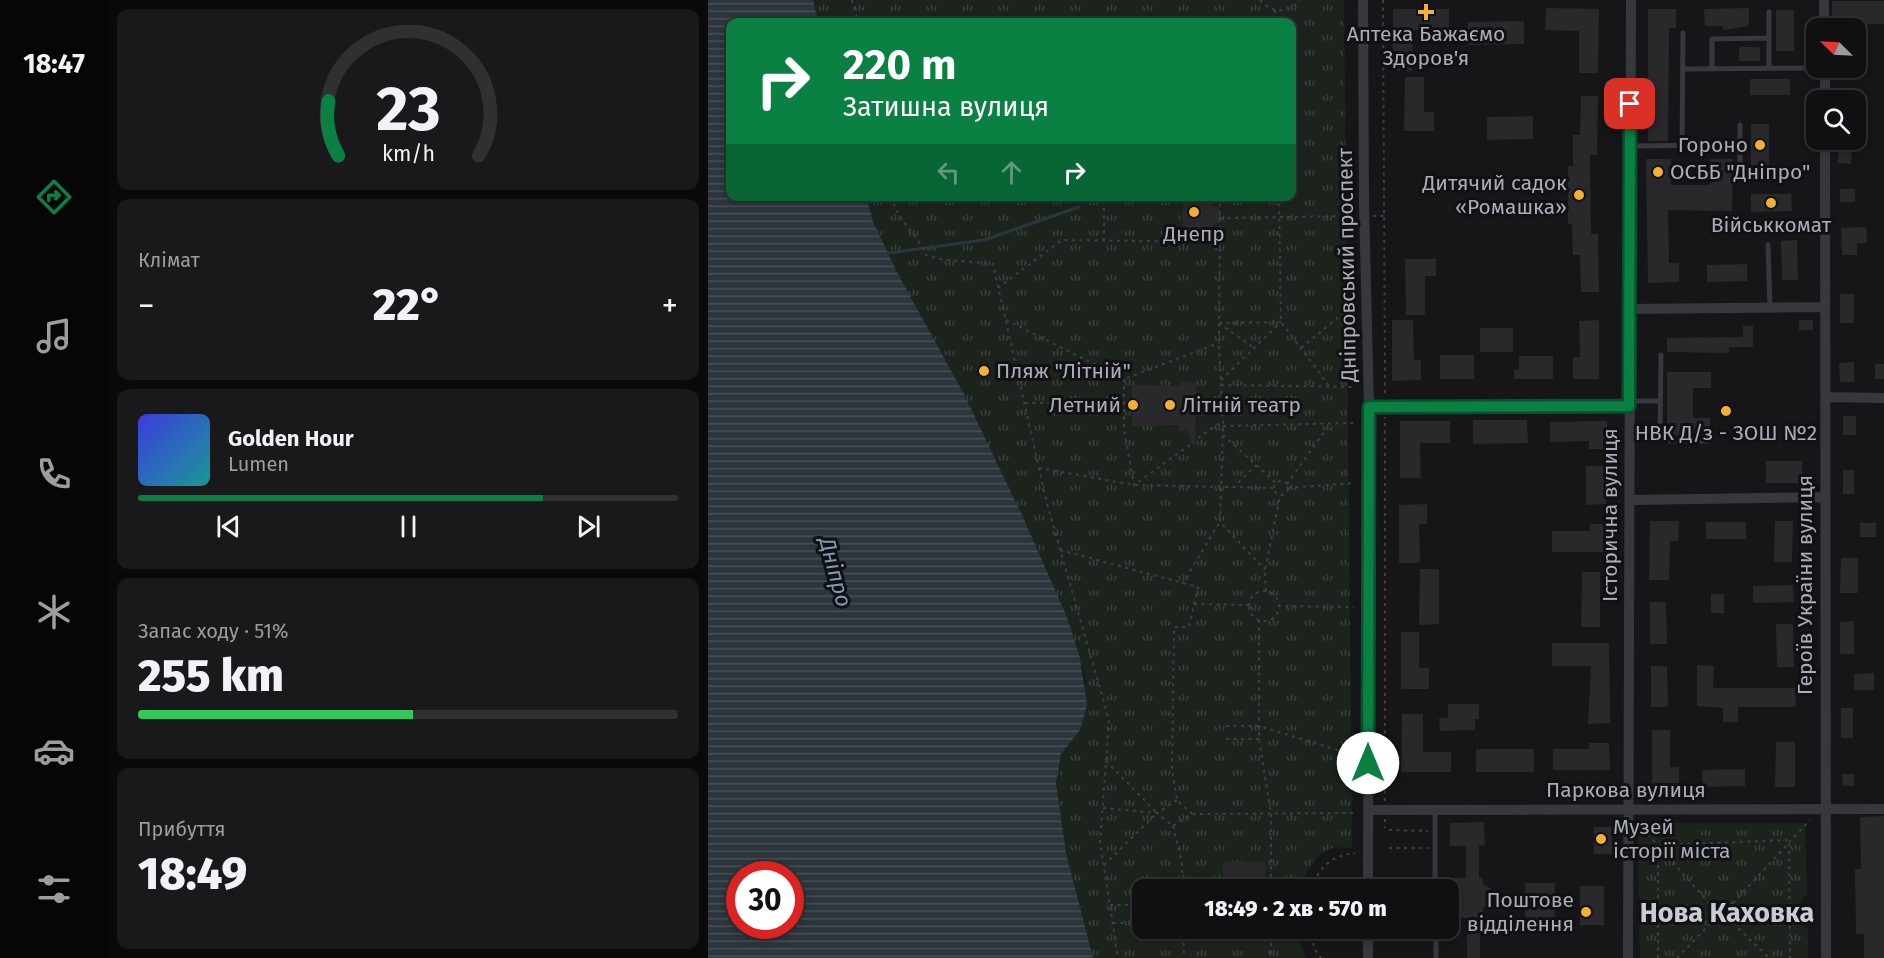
<!DOCTYPE html>
<html lang="uk">
<meta charset="utf-8">
<style>
body{margin:0;font-family:"Fira Sans",sans-serif;background:#19191b;color:#f1f3f6;height:100vh;display:flex;flex-direction:column;font-size:22px;white-space:nowrap}
*{box-sizing:border-box;margin:0}
p{font-size:20px;color:#9c9d9f}
.icon{flex:none;width:33px;height:33px;fill:none;stroke:currentColor;stroke-width:2;stroke-linecap:round;stroke-linejoin:round}
.map{position:relative;flex:1;overflow:hidden}
.panel{display:flex;flex-direction:column;gap:9px;padding:9px;background:#09090a;width:600px}
.panel>*{flex:none}
.guide{position:absolute;left:18px;top:18px;width:570px;height:183px;border-radius:12px;box-shadow:0 3px 9px #0003,0 0 0 2px #303032;background:#0b8043;color:#fff;overflow:hidden}
.needle{width:39px;rotate:294deg}
.buttons{position:absolute;left:1098px;top:18px;display:grid;gap:12px}
.buttons a{display:grid;place-items:center;width:60px;height:60px;border-radius:12px;background:#101012;box-shadow:0 3px 9px #0003,0 0 0 2px #303032;font-size:30px}
.speed{position:absolute;left:18px;top:861px;display:flex;gap:12px;font-size:30px;font-weight:700;text-align:center}
.speed>*{display:grid;place-content:center;width:78px;height:78px;border-radius:50%;background:#101012;box-shadow:0 3px 9px #0003,0 0 0 2px #303032;line-height:1}
.speed .limit{border:9px solid #d22;background:#fff;color:#111}
.pin{position:absolute;display:grid;place-items:center;width:51px;height:51px;color:#fff;margin:-26px;border-radius:12px;box-shadow:0 3px 9px #0006}
.me{position:absolute;width:66px;margin:-33px;rotate:0deg;stroke-linejoin:round;filter:drop-shadow(0 0 4px #0008)}
.turn{display:flex;align-items:center;gap:21px;height:126px;padding:0 18px;font-size:27px}
.turn .icon{width:78px;height:78px;stroke-width:2.5}
.turn b{display:block;font-size:42px;line-height:51px}
.lanes{display:flex;align-items:center;height:57px;padding:0 18px;background:#0003;justify-content:center;gap:30px;direction:ltr}
.lanes .off{opacity:.35}
.big{font-size:45px;font-weight:800;line-height:1.1}
.panel .card{flex:1;display:flex;flex-direction:column;justify-content:center;gap:9px;min-width:0;padding:0 21px;border-radius:12px;background:#19191b}
.panel .dial{align-items:center;gap:0}
.dial svg{height:156px;overflow:visible;fill:none;stroke:#303032;stroke-width:7;stroke-linecap:round;text-anchor:middle}
.dial text{fill:#f1f3f6;stroke:none}
.song{display:flex;align-items:center;gap:18px}
.cover{width:72px;height:72px;border-radius:9px;background:linear-gradient(135deg,hsl(240 70% 55%),hsl(180 70% 35%))}
.played{height:6px;border-radius:3px;background:linear-gradient(90deg,#0b8043 75%,#303032 75%)}
.keys{display:flex;justify-content:space-around;direction:ltr}
.heat{display:flex;justify-content:space-between;align-items:center;font-size:33px;direction:ltr}
.charge{height:9px;border-radius:4px;background:linear-gradient(90deg,#34c759 51%,#303032 0)}
.trip{position:absolute;left:424px;top:879px;width:327px;height:60px;border-radius:12px;background:#101012;box-shadow:0 3px 9px #0003,0 0 0 2px #303032;font-weight:800;line-height:60px;text-align:center}
main{display:flex;flex:1;min-height:0}
.menu{display:flex;flex-direction:column;width:108px;justify-content:space-around;align-items:center;background:#060607;color:#9c9d9f}
.menu .icon{width:42px;height:42px}
.menu .selected{color:#0b8043}
.menu b{font-size:27px;color:#f1f3f6}
.map>svg:first-child{display:block}
.park{fill:url(#park-tufts)}
.water{fill:url(#water-rules);fill-rule:evenodd}
.lines{fill:none;stroke-linecap:round;stroke-linejoin:round}
.stream{stroke:#2c353c;stroke-width:3}
.building{fill:#29292c}
.path{stroke:#3d3f44;stroke-width:2;stroke-dasharray:3 4.5;stroke-linecap:butt}
.service{stroke:#37383d;stroke-width:5}
.minor{stroke:#37383d;stroke-width:10}
.route-casing{stroke:#07532c;stroke-width:15}
.route{stroke:#0b8043;stroke-width:10}
.poi-dot{fill:#f2b134;stroke:#111113;stroke-width:2}
.labels{text-anchor:middle;stroke-width:6;stroke-linejoin:round;paint-order:stroke}
.poi-label{font-size:21px;fill:#a8adb8;stroke:#111113}
.street-label{font-size:21px;fill:#a8adb8;stroke:#111113}
.water-label{font-size:22px;font-style:italic;fill:#7f9bb3;stroke:#111113}
.district-label{font-size:27px;font-weight:bold;fill:#c9ccd4;stroke:#111113}
</style>
<main>
<nav class="menu">
<b>18:47</b>
<svg class="icon selected" aria-label="directions" viewBox="0 0 24 24"><path d="M12 3l9 9-9 9-9-9zM9 14v-3h6M13 9l2 2-2 2"/></svg>
<svg class="icon" aria-label="music" viewBox="0 0 24 24"><path d="M9 18V5l10-2v13"/><circle cx="6" cy="18" r="3"/><circle cx="16" cy="16" r="3"/></svg>
<svg class="icon" aria-label="phone" viewBox="0 0 24 24"><path d="M5 4h4l2 5-3 2q2 4 5 5l2-3 5 2v4C11 20 4 13 5 4z"/></svg>
<svg class="icon" aria-label="climate" viewBox="0 0 24 24"><path d="M12 3v18M4 7l16 10M4 17L20 7"/></svg>
<svg class="icon" aria-label="car" viewBox="0 0 24 24"><path d="M5 17H2v-5l4-1 3-4h7l3 4 3 1v5h-3M9 17h6M6 11h13"/><circle cx="7" cy="17" r="2"/><circle cx="17" cy="17" r="2"/></svg>
<svg class="icon" aria-label="filters" viewBox="0 0 24 24"><path d="M4 7h16M4 17h16"/><circle cx="9" cy="7" r="2"/><circle cx="15" cy="17" r="2"/></svg>
</nav>
<section class="panel">
<div class="card dial"><svg viewBox="0 0 100 80">
<path d="M14 69A42 42 0 1 1 86 69"/>
<path d="M14 69A42 42 0 0 1 9 41" stroke="#0b8043"/>
<text x="50" y="56" font-size="32" font-weight="700">23</text>
<text x="50" y="72" font-size="11">km/h</text>
</svg></div>
<div class="card"><p>Клімат</p>
<div class="heat"><a>−</a><b class="big">22°</b><a>+</a></div>
</div>
<div class="card">
<div class="song"><i class="cover"></i><div><b>Golden Hour</b><p>Lumen</p></div></div>
<div class="played"></div>
<div class="keys"><svg class="icon" aria-label="previous" viewBox="0 0 24 24"><path d="M18 5L8 12l10 7zM5 5v14"/></svg><svg class="icon" aria-label="pause" viewBox="0 0 24 24"><path d="M8 5v14M16 5v14"/></svg><svg class="icon" aria-label="next" viewBox="0 0 24 24"><path d="M6 5l10 7-10 7zM19 5v14"/></svg></div>
</div>
<div class="card"><p>Запас ходу · 51%</p><b class="big">255 km</b><div class="charge"></div></div>
<div class="card"><p>Прибуття</p><b class="big">18:49</b></div>
</section>
<div class="map">
<svg width="1176" height="958" viewBox="0 0 1176 958">
<defs>
<pattern id="park-tufts" width="24" height="20" patternUnits="userSpaceOnUse" patternTransform="scale(1.5)"><rect width="24" height="20" fill="#1c231d"/><path d="M3 7l-1-3M5 7V3M7 7l1-3M15 17l-1-3M17 17v-4M19 17l1-3" fill="none" stroke="#3a403c"/></pattern>
<pattern id="water-rules" width="6" height="5" patternUnits="userSpaceOnUse" patternTransform="scale(1.5)"><rect width="6" height="5" fill="#2c353c"/><path d="M0 2.5h6" fill="none" stroke="#485056"/></pattern>
</defs>
<rect width="100%" height="100%" fill="#161618"/>
<path class="park" d="M105 0H636L644 848C638 848 630 847 624 848 608 853 595 875 592 889L435 890V928L591 929V942L598 958H385L358 853 348 782 350 764 378 682 372 658 359 617 314 515 256 394 191 276 166 224 158 197 584 196V22H110Z
M930 823H1097L1099 893C1091 903 1091 910 1092 922L1100 929V958H932L931 928 940 918V905L931 897Z"/>
<path class="water" d="M0 0H105L110 22H22V196L158 197 166 224 191 276 256 394 314 515 359 617 372 658 379 705 372 730 353 754 348 782 358 853 385 958H0ZM32 874H82V926H32Z"/>
<g class="lines">
<path class="stream" d="M180 253 276 240 371 207"/>
</g>
<path class="building" d="M1124 1H1176V24H1124Z
M838 8 891 9 890 73H871V31L837 30Z
M1041 8V26L1015 30V26H997L996 9Z
M685 9H741V33H726V30H705L704 71H684Z
M940 9H968V28H961L960 141H940Z
M1068 10H1086V51H1068Z
M816 21V44L760 45V22Z
M1031 47H1052V61H1031Z
M697 77H716V112H726V131H696Z
M1042 79H1082V95H1042Z
M873 96H890L889 155H882L883 234H890L891 292H873L872 255H865L864 224H860V166H865V135H872Z
M825 116V139L779 140V117Z
M1043 124H1061V167H1043Z
M1131 140H1144L1143 164 1130 163Z
M938 159H963V185H1002V159H1025L1024 211 960 210 961 263H971V282L940 283Z
M1132 189H1147V202H1132Z
M1043 194H1083L1084 211 1043 212Z
M475 196H504V207H511V223H504V228H475Z
M1158 227 1159 243H1149V255H1134L1133 228Z
M1089 240 1090 280H1074L1073 241Z
M697 259H728V276H717V315H698Z
M1039 264V281L999 282V265Z
M1132 294H1146V323H1132Z
M684 320H705L706 360H713V380L684 381Z
M891 320V379H865V357H872L871 321Z
M1091 320H1105V330H1091Z
M1035 326H1045V347H1021V353L959 352V338L1035 337Z
M772 328H805V352H772Z
M732 355H766V379H732Z
M811 356H845V379H806V370H811Z
M1146 362V382H1132L1131 363Z
M1167 364H1176V379H1167Z
M959 372H1003V388H985V418H1002V435H963L959 432Z
M473 382H488L487 450 478 429 471 430V425L424 426V385L473 386Z
M1135 416H1148V435H1135Z
M765 420H819L820 443 765 444Z
M692 421H742V443H712L713 478H692Z
M899 421V449H881V441L842 442V422Z
M1058 461H1094V483H1058Z
M878 466H898V504L878 505Z
M1135 470H1146V494H1135Z
M719 504V524H711L712 563H691V505Z
M942 521H971L970 541H962L961 580H941Z
M1067 521H1085L1084 562H1066Z
M998 522H1038V539H998Z
M1152 523H1168V537H1152Z
M882 524H901V552H844V531H882Z
M1133 558H1150V593H1132Z
M712 569H731V624L711 625Z
M874 572H892V627H873Z
M1085 585 1086 602 1045 603V586Z
M1003 594H1016V613H1003Z
M942 602H958L959 644H942Z
M1146 621V654H1132V622Z
M1068 624H1085L1086 667H1069Z
M693 632H711V668H721V689H693Z
M844 643H901L902 723 880 724 883 666H844Z
M989 665 1006 666 1005 688H1087L1088 707H1030V722H1015V708L989 706Z
M943 666H959L960 707H943Z
M1166 673V690H1146V674Z
M740 704H771V719H767V730L732 731 731 718H740Z
M1133 708H1145V738H1133Z
M694 714H715V752H743V772H693Z
M944 730H962V767H971V787H944Z
M1068 742H1087V787H1067Z
M881 743H901L902 770H845V749H881Z
M768 749H826V772H768Z
M1037 769V786L995 787 994 770Z
M1134 774H1146V786H1135Z
M1176 816V958H1156V934H1148L1147 869H1153L1152 817Z
M776 822 777 846 771 845V878H775V884L783 889 785 899 784 904 775 908V918H772V958H759V918H744V878H758V846H742V823Z
M886 827H904V854H886Z
M515 862H557V890H515Z
M817 883H847V927H817Z
M872 886H896V925H872Z
M514 928H557L558 940 514 939Z"/>
<g class="lines">
<path class="path" d="M144 0 150 22
M552 0C564 14 580 13 592 0
M675 0 677 396
M567 10V22
M184 196C188 220 209 233 218 255L231 259 285 264 339 504 401 720 392 842 410 958
M512 196 511 343 515 426 512 522 557 570
M571 196 573 322 622 387
M665 216H676
M512 218 647 216
M396 241V196
M290 288 354 240 512 242
M298 320 416 379 511 343
M511 323 573 322
M511 323 546 348
M593 348 639 310H644
M416 379V429L426 485 486 442
M513 380 573 322
M513 385 645 387
M317 403H416
M515 426 645 423
M515 435 568 483
M490 438 514 421
M331 468 426 485 565 488
M566 488a7 7 0 1 1 14 0a7 7 0 1 1-14 0Z
M579 484 622 424
M525 488 548 465
M580 488 645 483
M352 550 490 587 481 627H466L464 769 469 800 484 814
M474 584 512 522
M558 591 557 570 572 496
M541 606a15 15 0 1 1 30 0a15 15 0 1 1-30 0Z
M486 604 540 605
M570 606 646 607
M551 620V739L563 814V890
M518 726H551L646 755
M518 739H551
M398 761 449 813
M469 800 449 813 465 826 484 814 647 813
M677 801V417
M395 808 449 813
M677 819V828
M930 823 1002 904
M465 826 474 864V890
M681 830 720 831
M681 848H720
M396 865 449 813
M604 890C610 867 623 856 647 853
M1025 903 1102 820
M402 905H435
M940 913 1003 914
M1025 913 1108 912
M405 923H435
M1025 923 1061 958
M475 928 476 958
M563 928V958
M603 928 606 948 613 958
M950 958V845L1081 840 1082 958
M969 958 1003 923H1025V903L1002 904 1003 923"/>
<path class="service" d="M1004 68V39L1061 38
M1061 68V12
M975 69 1117 68
M1032 125V167
M974 145 975 33
M923 146 1032 145
M1060 245 1062 307
M953 355 952 433 962 441H1000
M922 401H952
M727 810V890
M728 928V958"/>
<path class="minor" d="M655 0 656 204 661 407 660 890
M1116 0V28
M1117 100V68
M1117 140 1118 958
M922 309 1117 307
M1118 397 1176 398
M661 407 922 406
M922 500 1117 497
M660 810 1176 809
M660 928V958
M920 958 923 0"/>
</g>
<g class="lines">
<g class="route-casing">
<path id="route" d="M660 763 661 407 921 406 922 104"/>
</g>
<use href="#route" class="route"/>
</g>
<g class="poi-dot">
<path d="M715 3h6v6h6v6h-6v6h-6v-6h-6v-6h6z"/>
<circle cx="1052" cy="145" r="6"/>
<circle cx="950" cy="172" r="6"/>
<circle cx="871" cy="195" r="6"/>
<circle cx="1063" cy="203" r="6"/>
<circle cx="486" cy="212" r="6"/>
<circle cx="276" cy="371" r="6"/>
<circle cx="425" cy="405" r="6"/>
<circle cx="462" cy="405" r="6"/>
<circle cx="1018" cy="411" r="6"/>
<circle cx="893" cy="839" r="6"/>
<circle cx="878" cy="912" r="6"/>
</g>
<g class="labels">
<g class="poi-label">
<text x="718" y="41">Аптека Бажаємо<tspan x="718" dy="24">Здоров'я</tspan></text>
<text x="1040" y="152" text-anchor="end">Гороно</text>
<text x="962" y="179" text-anchor="start">ОСББ "Днiпро"</text>
<text x="859" y="190" text-anchor="end">Дитячий садок<tspan x="859" dy="24">«Ромашка»</tspan></text>
<text x="1063" y="232">Військкомат</text>
<text x="486" y="241">Днепр</text>
<text x="288" y="378" text-anchor="start">Пляж "Літній"</text>
<text x="413" y="412" text-anchor="end">Летний</text>
<text x="474" y="412" text-anchor="start">Літній театр</text>
<text x="1018" y="440">НВК Д/з - ЗОШ №2</text>
<text x="905" y="834" text-anchor="start">Музей<tspan x="905" dy="24">історії міста</tspan></text>
<text x="866" y="907" text-anchor="end">Поштове<tspan x="866" dy="24">відділення</tspan></text>
</g>
<g class="street-label">
<text transform="translate(639 265) rotate(-91)" y="7">Дніпровський проспект</text>
<text transform="translate(902 515) rotate(-90)" y="7">Історична вулиця</text>
<text transform="translate(1097 585) rotate(-90)" y="7">Героїв України вулиця</text>
<text x="918" y="797">Паркова вулиця</text>
</g>
<g class="water-label">
<text transform="translate(128 572) rotate(75)" y="8">Дніпро</text>
</g>
<g class="district-label">
<text x="1019" y="922">Нова Каховка</text>
</g>
</g>
</svg>
<div class="buttons">
<a><svg class="needle" viewBox="-14 -14 28 28"><path d="M0-13l5 13h-10z" fill="#e53935"/><path d="M0 13l5-13h-10z" fill="#9c9d9f"/></svg></a>
<a><svg class="icon" aria-label="search" viewBox="0 0 24 24"><circle cx="10" cy="10" r="6"/><path d="M15 15l6 6"/></svg></a>
</div>
<div class="speed"><div class="limit">30</div></div>
<div class="pin" style="left:922px;top:104px;background:#d93025"><svg class="icon" aria-label="arrive" viewBox="0 0 24 24"><path d="M6 21V4h12l-3 4 3 4H6"/></svg></div>
<svg class="me" style="left:660px;top:763px" viewBox="-20 -20 40 40"><circle r="19" fill="#fff"/><path d="M0-13L10 11 0 6-10 11z" fill="#0b8043"/></svg>
<div class="trip">18:49 · 2 хв · 570 m</div>
<div class="guide">
<div class="turn"><svg class="icon" aria-label="right" viewBox="0 0 24 24"><path d="M7 20v-9h11M14 6l5 5-5 5"/></svg><div><b>220 m</b>Затишна вулиця</div></div>
<div class="lanes"><svg class="icon off" aria-label="left" viewBox="0 0 24 24"><path d="M17 20v-9H6M10 6l-5 5 5 5"/></svg><svg class="icon off" aria-label="ahead" viewBox="0 0 24 24"><path d="M12 20V5M6 11l6-6 6 6"/></svg><svg class="icon" aria-label="right" viewBox="0 0 24 24"><path d="M7 20v-9h11M14 6l5 5-5 5"/></svg></div>
</div>
</div>
</main>
